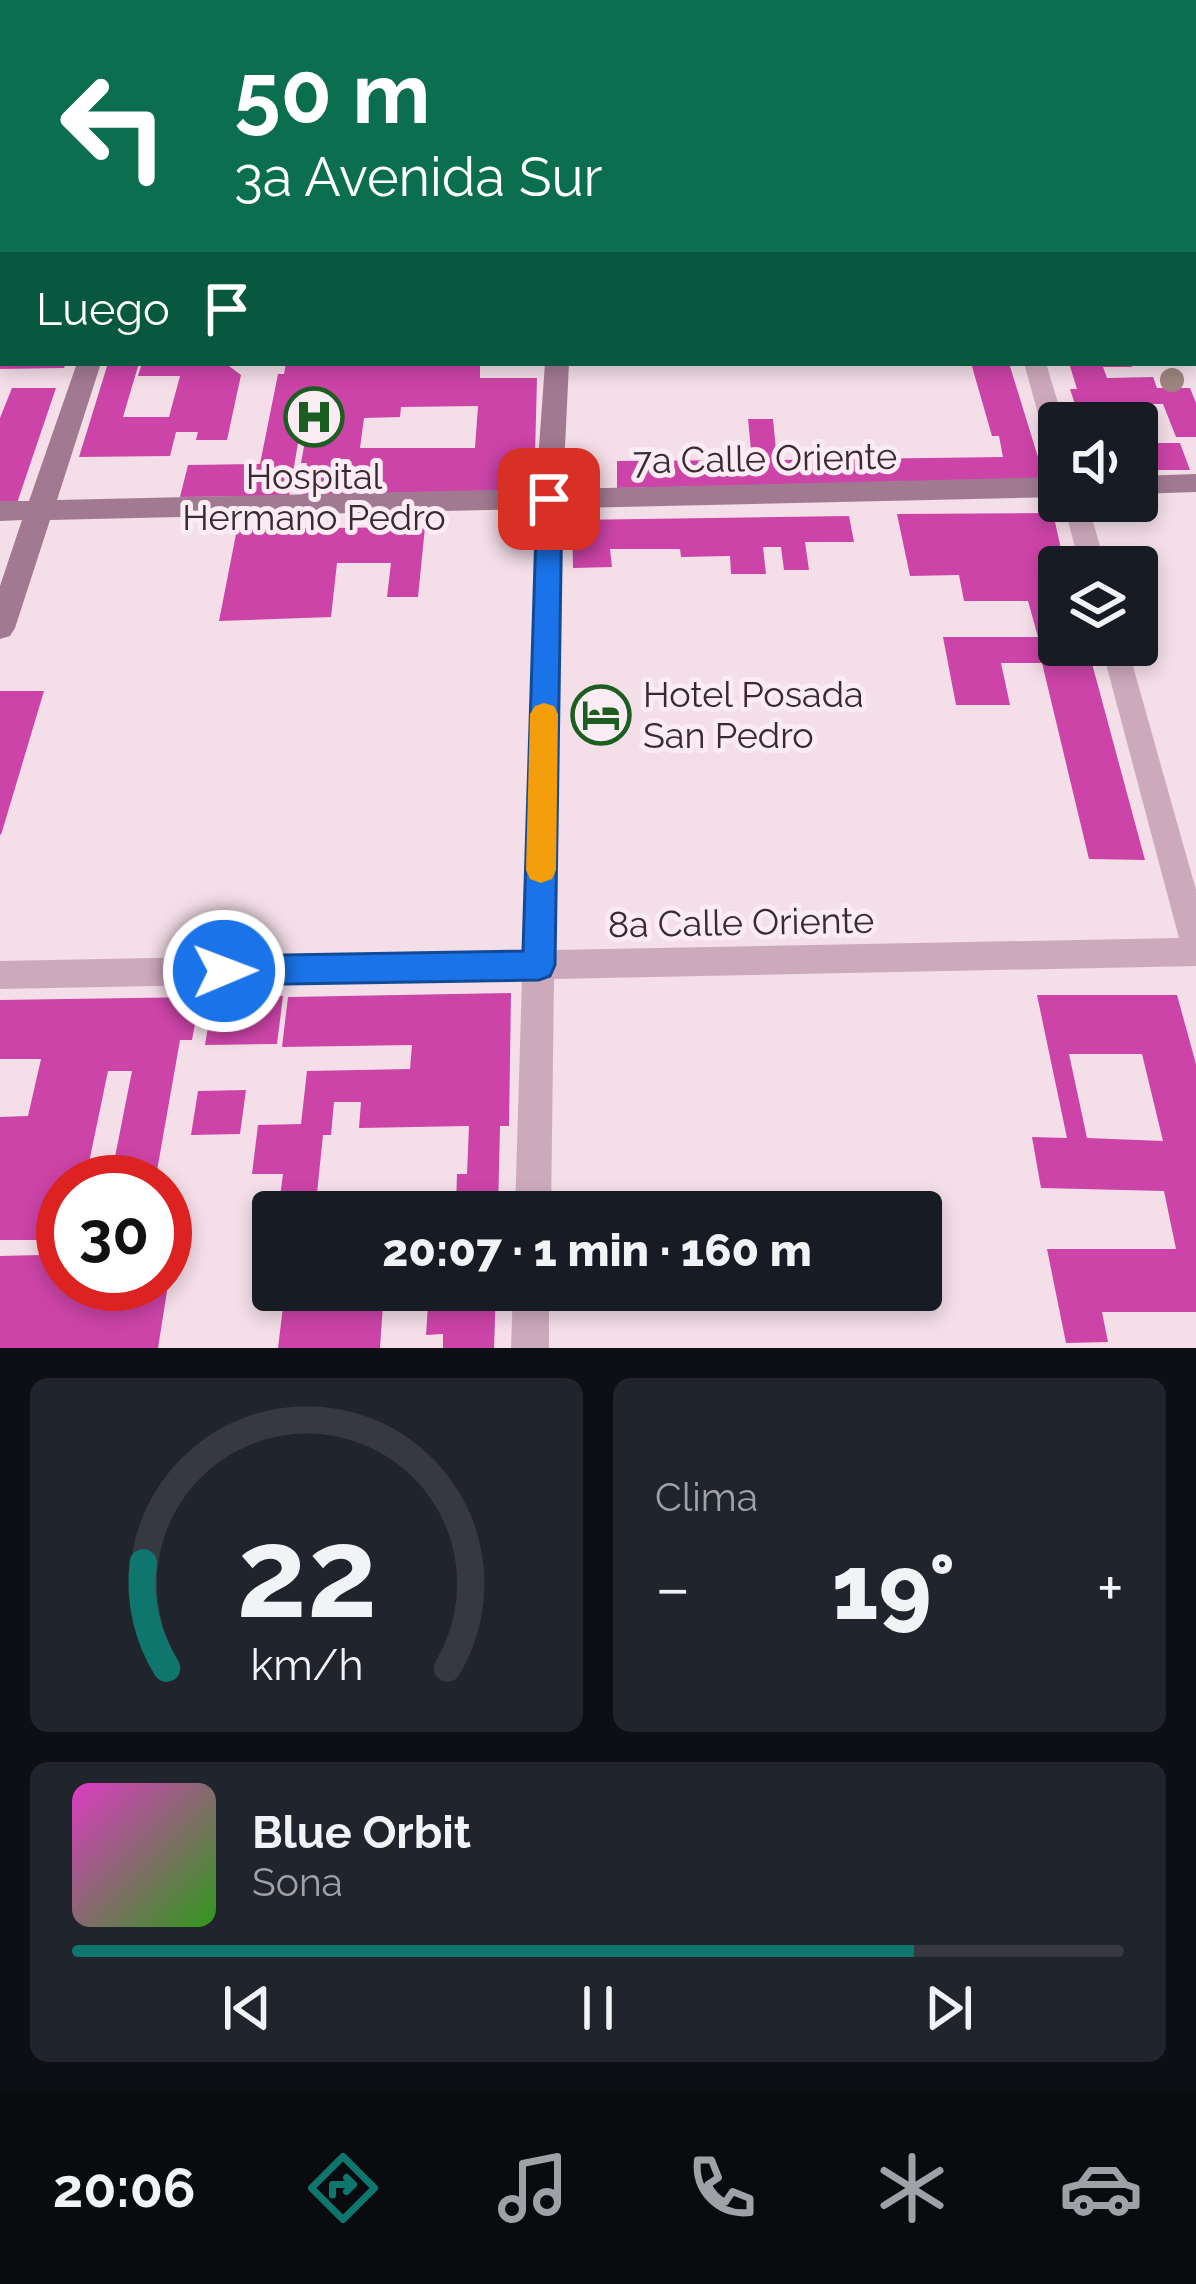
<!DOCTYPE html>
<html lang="es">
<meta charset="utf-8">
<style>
body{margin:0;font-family:Raleway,sans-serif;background:#20242c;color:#f1f3f6;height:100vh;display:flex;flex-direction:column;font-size:45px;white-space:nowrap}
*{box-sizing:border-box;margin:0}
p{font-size:39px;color:#9ea1a6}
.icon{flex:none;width:66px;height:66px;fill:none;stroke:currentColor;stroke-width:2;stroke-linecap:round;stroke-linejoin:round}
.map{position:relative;height:1348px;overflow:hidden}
.panel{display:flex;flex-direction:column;gap:30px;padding:30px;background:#0d0f14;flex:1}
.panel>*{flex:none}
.top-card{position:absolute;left:0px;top:0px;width:1197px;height:366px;box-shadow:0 6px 18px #0003;background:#0b6e4f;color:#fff;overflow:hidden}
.tools{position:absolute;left:1038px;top:402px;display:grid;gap:24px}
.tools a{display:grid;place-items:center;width:120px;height:120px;border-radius:12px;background:#171b24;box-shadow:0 6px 18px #0003;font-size:60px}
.speed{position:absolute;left:36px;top:1155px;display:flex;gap:24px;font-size:60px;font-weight:700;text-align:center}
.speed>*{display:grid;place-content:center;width:156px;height:156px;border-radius:50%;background:#171b24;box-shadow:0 6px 18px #0003;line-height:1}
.speed .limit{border:18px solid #d22;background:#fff;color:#111}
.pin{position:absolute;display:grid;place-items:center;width:102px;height:102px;color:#fff;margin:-51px;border-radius:24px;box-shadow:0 6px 18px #0006}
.me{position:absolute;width:132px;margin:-66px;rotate:89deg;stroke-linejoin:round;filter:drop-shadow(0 0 9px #0008)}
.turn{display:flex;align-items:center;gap:42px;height:252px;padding:0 36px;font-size:54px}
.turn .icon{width:156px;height:156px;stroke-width:2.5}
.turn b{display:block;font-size:84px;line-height:102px}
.then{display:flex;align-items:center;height:114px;padding:0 36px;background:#0003;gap:24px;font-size:45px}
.big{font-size:90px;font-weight:800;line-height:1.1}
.panel .card{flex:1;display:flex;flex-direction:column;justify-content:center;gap:18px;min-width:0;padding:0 42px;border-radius:18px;background:#20242c}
.panel .dial{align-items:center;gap:0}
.dial svg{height:312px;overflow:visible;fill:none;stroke:#363941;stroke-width:7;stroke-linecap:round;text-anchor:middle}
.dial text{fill:#f1f3f6;stroke:none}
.song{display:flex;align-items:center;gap:36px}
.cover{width:144px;height:144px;border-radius:18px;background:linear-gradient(135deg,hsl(310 70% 55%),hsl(110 70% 35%))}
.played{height:12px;border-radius:6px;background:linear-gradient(90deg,#0f766e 80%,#363941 80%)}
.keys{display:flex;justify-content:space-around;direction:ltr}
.heat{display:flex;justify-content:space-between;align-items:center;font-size:66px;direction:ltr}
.panel .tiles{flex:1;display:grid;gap:30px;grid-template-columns:1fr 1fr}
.card:last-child{grid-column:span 2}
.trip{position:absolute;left:252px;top:1191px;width:690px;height:120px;border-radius:12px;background:#171b24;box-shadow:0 6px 18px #0003;font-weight:800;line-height:120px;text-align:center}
.tab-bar{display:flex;height:192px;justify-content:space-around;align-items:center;background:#090b0e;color:#9ea1a6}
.tab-bar .icon{width:84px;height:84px}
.tab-bar .current{color:#0f766e}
.tab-bar b{font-size:54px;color:#f1f3f6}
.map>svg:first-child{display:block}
.building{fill:#cc44a8;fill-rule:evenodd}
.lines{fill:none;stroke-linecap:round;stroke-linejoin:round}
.street{fill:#cda9bc;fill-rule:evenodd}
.secondary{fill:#a17a92;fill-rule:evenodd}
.tree{fill:#9f8580}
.route{fill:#1a73e8;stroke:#114b97;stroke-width:3}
.slow{fill:#f59e0b}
.labels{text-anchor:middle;stroke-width:10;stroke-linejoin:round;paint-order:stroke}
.street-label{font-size:36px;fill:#3a2934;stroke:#fbebf2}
.poi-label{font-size:36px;fill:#3a2934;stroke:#fbebf2}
</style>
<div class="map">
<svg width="1196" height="1348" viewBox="0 0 1196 1348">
<rect width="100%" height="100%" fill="#f4dee8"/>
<path class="building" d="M0 363H66L64 368 0 369Z
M108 363H139L123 417H169L180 376H138L142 363 229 366 241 375 227 440H196L198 432H176L170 456 79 457Z
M286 363H480V378H537L534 494 302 496 307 463H301L314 390H307L289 496 180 497 188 465 260 464 278 374H284ZM478 406 475 448H360L364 418 400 417 401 407Z
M971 363H1009L1045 480 617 488V461L752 460 748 419H773L777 460 1003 457 999 436H992Z
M1069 363H1132V367H1103L1107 378 1153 377 1157 388H1190L1196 403V437H1176L1163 404H1113L1119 423H1081L1070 389H1077Z
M12 388H56L17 503H0V418Z
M1137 443H1180L1190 470H1137Z
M1053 513 1065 567H1059V645H1087L1145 860 1089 859 1042 663H1001L1010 705H956L943 637H1038L1028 601H964L959 575 910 576 897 514Z
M849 516 854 542H805L809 570H784L781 547H763L766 574H731L730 556 681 557 680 549H610L612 567 573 568 572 520Z
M425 527 418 597H387L391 563H337L331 617 219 621 237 529Z
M0 691H44L1 835 0 834Z
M511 993 509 1126H500L498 1212H404V1206L456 1205 457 1174H467L469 1126 359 1128 361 1102H334L331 1135H323L316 1203 279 1204 283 1174H252L258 1125 301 1124 307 1071 410 1069 412 1045 282 1047 288 997Z
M1037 995H1177L1196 1064V1312H1102L1108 1342 1066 1343 1047 1249H1176L1164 1191 1041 1188 1032 1137 1067 1138ZM1069 1054H1142L1163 1141 1087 1138Z
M283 996 277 1044 205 1045 213 997Z
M200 997 192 1040H180L155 1182H110L132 1071H108L85 1182H63V1284H165V1248L174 1247 158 1348H0V1256L40 1255 43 1240H0V1117L28 1116 41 1059H0V1000Z
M246 1090 240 1134 191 1135 198 1091Z
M285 1290H384L380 1348H278Z
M429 1290H496L494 1348H443V1334L426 1335Z"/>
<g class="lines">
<path class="street" d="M914 0H930L931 3H915Z
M0 205H3V217H0Z
M1024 363H1046L1064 423H1059V454L1047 446Z
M549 490 561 499 554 950 1179 938 1101 645H1127L1196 890V966L554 979 551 1212H515L522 979 0 989V961L523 951 537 499Z
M1063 501H1087L1106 567H1080Z
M513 1290H549V1348H511Z"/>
<path class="secondary" d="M200 0H218V3H200Z
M559 0H577V3H559Z
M77 363H101L57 500 536 489 545 363H569L563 489 1059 477V497L50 520 15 628 10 636 0 639V586L22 520 0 521V501H29Z
M1196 474V492L1137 494V476Z"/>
</g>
<circle class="tree" cx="1172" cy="380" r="12"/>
<path class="route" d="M549 490 562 499 555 965 550 976 539 980 224 985 213 981 209 971 213 960 224 956 523 951 537 499Z"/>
<path class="slow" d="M544 703 554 706 558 714 556 870 552 879 541 883 530 879 526 870 530 714 535 706Z"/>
<defs>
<g id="hospital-ring" transform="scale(3)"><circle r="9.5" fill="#fbebf2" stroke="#1c5e22" stroke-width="1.5"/><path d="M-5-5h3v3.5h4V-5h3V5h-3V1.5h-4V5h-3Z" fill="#1c5e22"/></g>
<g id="hotel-ring" transform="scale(3)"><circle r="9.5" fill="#fbebf2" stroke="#1c5e22" stroke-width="1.5"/><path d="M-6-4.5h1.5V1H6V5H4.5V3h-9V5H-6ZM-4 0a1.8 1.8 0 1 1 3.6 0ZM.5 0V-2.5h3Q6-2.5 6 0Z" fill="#1c5e22"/></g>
</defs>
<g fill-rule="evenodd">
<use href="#hospital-ring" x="314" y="417"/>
<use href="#hotel-ring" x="601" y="715"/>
</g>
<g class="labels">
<g class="street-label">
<text transform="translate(765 458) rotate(-1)" y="13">7a Calle Oriente</text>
<text transform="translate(741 922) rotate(-1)" y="13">8a Calle Oriente</text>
</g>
<g class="poi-label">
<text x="314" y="489">Hospital<tspan x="314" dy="41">Hermano Pedro</tspan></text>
<text x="643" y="707" text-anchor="start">Hotel Posada<tspan x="643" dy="41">San Pedro</tspan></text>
</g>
</g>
</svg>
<div class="tools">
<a><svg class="icon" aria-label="sound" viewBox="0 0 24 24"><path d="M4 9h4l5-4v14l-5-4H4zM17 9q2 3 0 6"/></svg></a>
<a><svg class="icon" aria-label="layers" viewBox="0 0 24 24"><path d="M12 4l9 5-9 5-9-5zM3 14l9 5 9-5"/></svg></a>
</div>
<div class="speed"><div class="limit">30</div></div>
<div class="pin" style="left:549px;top:499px;background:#d93025"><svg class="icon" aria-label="arrive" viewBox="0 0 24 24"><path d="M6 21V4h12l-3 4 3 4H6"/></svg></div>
<svg class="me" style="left:224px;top:971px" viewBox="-20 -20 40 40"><circle r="17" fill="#1a73e8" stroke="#fff" stroke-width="3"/><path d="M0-11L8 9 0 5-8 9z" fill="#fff"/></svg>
<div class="trip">20:07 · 1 min · 160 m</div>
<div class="top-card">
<div class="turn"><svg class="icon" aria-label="left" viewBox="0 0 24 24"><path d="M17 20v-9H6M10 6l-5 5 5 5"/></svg><div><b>50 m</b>3a Avenida Sur</div></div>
<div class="then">Luego<svg class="icon" aria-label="arrive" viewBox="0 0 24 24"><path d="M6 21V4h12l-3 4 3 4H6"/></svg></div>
</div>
</div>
<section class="panel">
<div class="tiles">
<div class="card dial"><svg viewBox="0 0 100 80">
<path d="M14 69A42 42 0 1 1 86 69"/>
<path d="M14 69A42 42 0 0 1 8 42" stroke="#0f766e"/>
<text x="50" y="56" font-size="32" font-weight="700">22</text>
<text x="50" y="72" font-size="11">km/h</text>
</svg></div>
<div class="card"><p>Clima</p>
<div class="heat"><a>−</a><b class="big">19°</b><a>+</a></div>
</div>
<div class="card">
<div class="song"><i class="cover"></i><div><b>Blue Orbit</b><p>Sona</p></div></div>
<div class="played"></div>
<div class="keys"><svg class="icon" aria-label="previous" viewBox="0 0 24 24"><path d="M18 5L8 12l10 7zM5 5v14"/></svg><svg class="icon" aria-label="pause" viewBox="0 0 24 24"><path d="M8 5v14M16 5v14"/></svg><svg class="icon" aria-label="next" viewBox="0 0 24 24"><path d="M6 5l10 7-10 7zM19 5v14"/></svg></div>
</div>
</div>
</section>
<nav class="tab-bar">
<b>20:06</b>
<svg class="icon current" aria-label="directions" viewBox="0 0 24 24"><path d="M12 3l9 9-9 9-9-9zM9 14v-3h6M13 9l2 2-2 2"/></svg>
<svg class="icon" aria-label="music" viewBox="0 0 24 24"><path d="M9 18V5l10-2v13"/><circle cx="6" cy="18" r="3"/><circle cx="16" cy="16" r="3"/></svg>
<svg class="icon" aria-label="phone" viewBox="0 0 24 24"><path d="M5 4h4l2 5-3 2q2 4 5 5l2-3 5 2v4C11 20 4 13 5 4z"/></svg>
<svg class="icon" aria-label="climate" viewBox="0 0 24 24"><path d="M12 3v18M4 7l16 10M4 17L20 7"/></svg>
<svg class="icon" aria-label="car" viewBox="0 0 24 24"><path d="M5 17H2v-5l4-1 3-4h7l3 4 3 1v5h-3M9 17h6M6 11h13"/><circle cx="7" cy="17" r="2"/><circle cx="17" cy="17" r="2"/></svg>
</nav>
